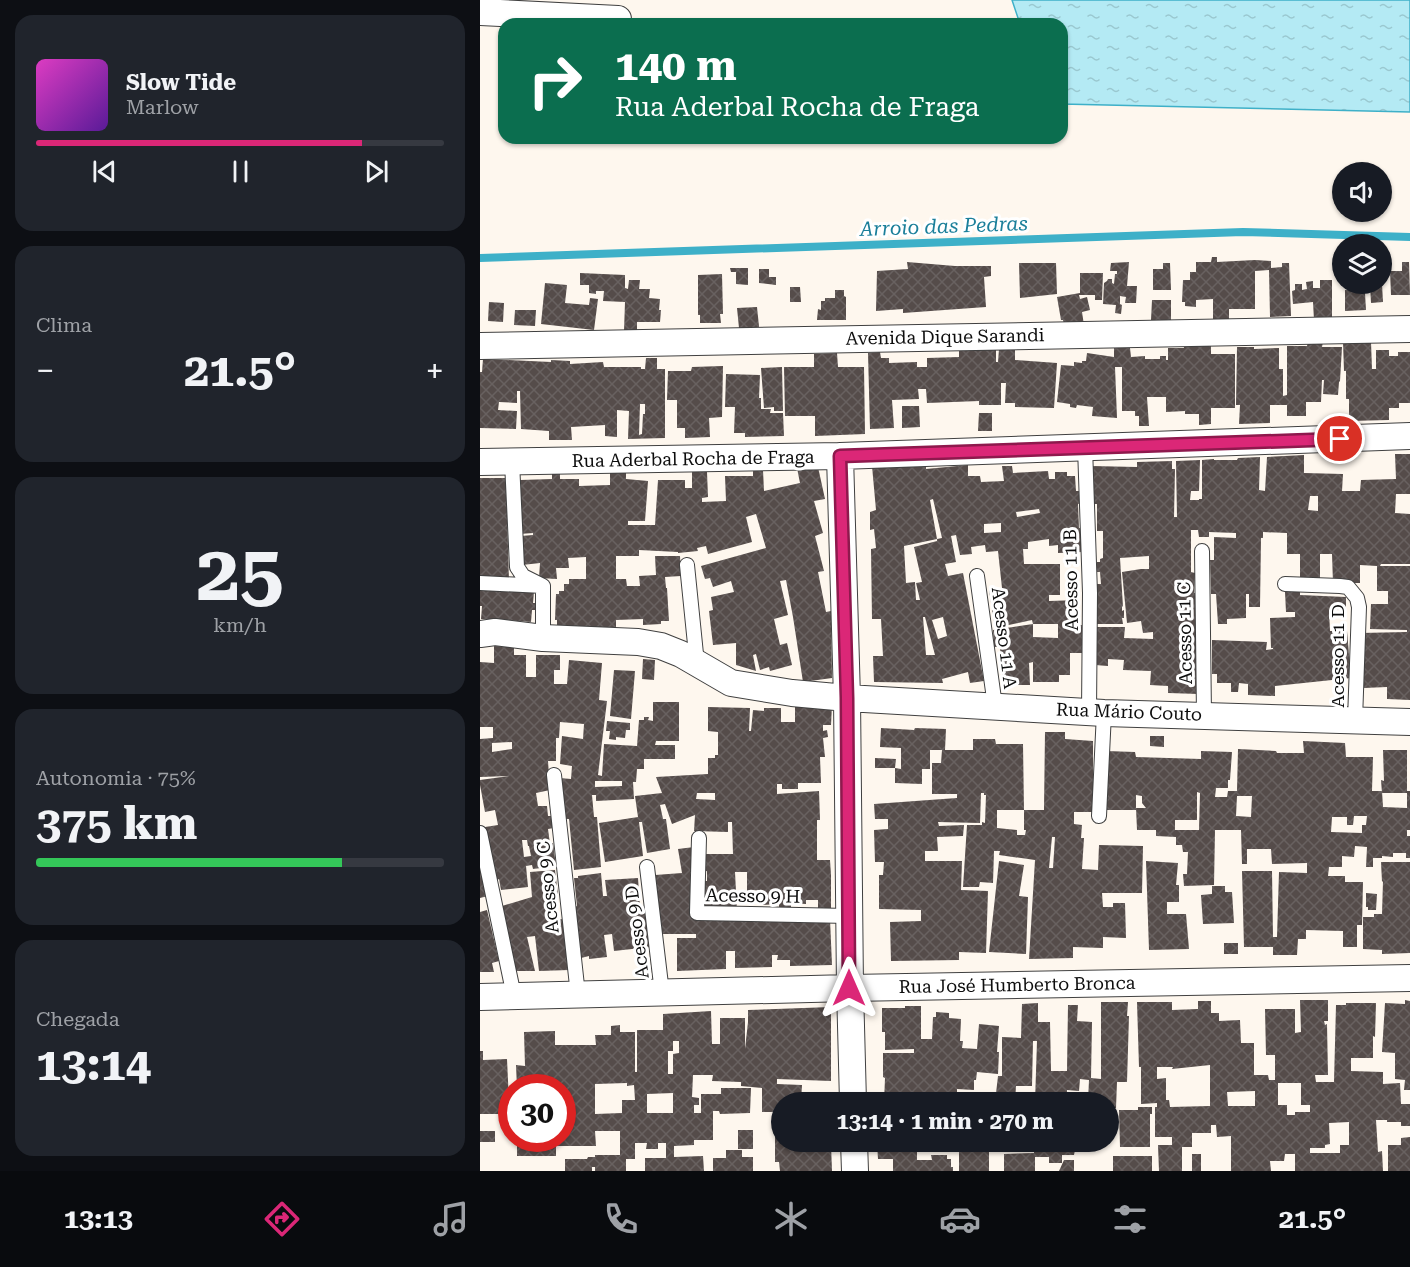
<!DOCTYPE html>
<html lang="pt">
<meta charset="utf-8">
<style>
body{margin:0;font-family:"Roboto Serif",serif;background:#20242c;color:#f1f3f6;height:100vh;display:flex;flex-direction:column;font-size:22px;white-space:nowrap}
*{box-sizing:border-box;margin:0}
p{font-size:20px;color:#9ea1a6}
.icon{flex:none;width:33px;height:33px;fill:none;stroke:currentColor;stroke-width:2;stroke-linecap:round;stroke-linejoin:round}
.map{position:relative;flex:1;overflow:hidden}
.side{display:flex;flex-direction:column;gap:15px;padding:15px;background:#0d0f14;width:480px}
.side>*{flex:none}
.guide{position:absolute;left:18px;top:18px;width:570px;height:126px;border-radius:18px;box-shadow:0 2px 4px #0004;background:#0b6e4f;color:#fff;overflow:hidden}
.fabs{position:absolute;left:852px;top:162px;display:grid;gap:12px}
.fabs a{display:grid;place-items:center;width:60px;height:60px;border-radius:50%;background:#171b24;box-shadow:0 2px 4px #0004;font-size:30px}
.speed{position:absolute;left:18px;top:1074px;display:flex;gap:12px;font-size:30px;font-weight:700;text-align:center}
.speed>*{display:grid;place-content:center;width:78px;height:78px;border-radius:50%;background:#171b24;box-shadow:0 2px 4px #0004;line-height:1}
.speed .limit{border:9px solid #d22;background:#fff;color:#111}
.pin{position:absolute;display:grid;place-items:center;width:51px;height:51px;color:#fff;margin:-26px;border:3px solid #fff;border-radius:50%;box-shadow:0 2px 6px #0007}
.me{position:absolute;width:66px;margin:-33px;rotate:0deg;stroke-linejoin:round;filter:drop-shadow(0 0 4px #0008)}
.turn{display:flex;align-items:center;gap:21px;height:126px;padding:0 18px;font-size:27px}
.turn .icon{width:78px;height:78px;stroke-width:2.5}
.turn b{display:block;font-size:42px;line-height:51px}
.big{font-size:45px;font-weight:700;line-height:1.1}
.side .widget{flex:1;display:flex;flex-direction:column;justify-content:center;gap:9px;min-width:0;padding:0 21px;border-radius:18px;background:#20242c}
.side .dial{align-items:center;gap:0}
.dial b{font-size:78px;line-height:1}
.song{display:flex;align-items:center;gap:18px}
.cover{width:72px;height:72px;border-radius:9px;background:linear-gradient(135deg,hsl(310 70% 55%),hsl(270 70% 35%))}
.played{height:6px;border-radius:3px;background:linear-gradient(90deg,#db2777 80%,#363941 80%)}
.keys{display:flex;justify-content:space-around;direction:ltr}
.heat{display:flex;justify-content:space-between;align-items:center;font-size:33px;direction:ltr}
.charge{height:9px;border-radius:4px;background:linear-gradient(90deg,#34c759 75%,#363941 0)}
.trip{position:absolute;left:291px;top:1092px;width:348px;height:60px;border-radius:30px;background:#171b24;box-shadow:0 2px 4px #0004;font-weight:700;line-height:60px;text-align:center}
.menu{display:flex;height:96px;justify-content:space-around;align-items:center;background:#090b0e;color:#9ea1a6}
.menu .icon{width:42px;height:42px}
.menu .selected{color:#db2777}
.menu b{font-size:27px;color:#f1f3f6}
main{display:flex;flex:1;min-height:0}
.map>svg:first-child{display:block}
.water{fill:url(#water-ripples);stroke:#3eb0c8;stroke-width:1.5}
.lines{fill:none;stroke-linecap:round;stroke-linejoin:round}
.stream{stroke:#3eb0c8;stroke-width:8}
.building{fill:url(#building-cross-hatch);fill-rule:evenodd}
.lane-casing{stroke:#404040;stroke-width:16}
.street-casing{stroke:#404040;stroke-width:28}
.lane{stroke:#fff;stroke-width:14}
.street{stroke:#fff;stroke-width:26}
.route-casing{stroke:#8e194d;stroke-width:15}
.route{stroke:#db2777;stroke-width:10}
.labels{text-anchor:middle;stroke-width:6;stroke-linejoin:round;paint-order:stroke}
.street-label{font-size:18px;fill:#0d0d0d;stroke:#fff}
.water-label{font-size:20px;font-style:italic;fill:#1b7f9a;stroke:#fff}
</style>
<main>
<section class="side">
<div class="widget">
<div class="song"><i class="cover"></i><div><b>Slow Tide</b><p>Marlow</p></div></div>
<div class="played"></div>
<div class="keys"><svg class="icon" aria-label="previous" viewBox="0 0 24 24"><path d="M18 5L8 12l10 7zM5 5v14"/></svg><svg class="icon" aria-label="pause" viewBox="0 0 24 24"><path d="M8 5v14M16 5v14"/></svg><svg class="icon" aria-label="next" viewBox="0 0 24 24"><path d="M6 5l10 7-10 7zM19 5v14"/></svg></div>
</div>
<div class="widget"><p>Clima</p>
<div class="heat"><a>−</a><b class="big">21.5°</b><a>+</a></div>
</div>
<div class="widget dial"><b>25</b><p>km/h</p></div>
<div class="widget"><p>Autonomia · 75%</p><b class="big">375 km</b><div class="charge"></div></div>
<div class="widget"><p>Chegada</p><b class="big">13:14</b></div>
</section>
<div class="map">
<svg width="930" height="1171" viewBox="0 0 930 1171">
<defs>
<pattern id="water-ripples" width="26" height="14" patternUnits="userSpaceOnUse" patternTransform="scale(1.5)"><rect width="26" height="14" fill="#b4eaf4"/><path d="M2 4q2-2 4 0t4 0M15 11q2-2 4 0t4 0" fill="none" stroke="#9ac8d0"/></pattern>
<pattern id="building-cross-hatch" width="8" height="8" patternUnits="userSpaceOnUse" patternTransform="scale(1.5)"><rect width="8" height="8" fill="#554c4a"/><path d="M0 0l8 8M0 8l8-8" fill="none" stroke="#686160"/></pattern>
</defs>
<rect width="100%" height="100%" fill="#fef7ee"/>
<path class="water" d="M532 0H930V112L582 104V24H540Z"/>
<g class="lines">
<path class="stream" d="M0 258 763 232 930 237"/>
</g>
<path class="building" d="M732 257H737V262L775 260 791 261V268L802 267V263H809L811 316 790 317 789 270 775 271V309H749V327H733V299L716 300V307L705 306V302H702L703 280H710V272H716V262H731Z
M427 262 475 266H511V276L504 277 506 307 423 313V309L396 311 397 271 428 269Z
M649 262 647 286H657L656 303H645L646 297 640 296V304L642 305 641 314 635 313 636 305 623 304 624 283 627 281 628 279H632V283L634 284 635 274H637V271H630L631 263Z
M922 262H929L930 295H911L910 271H922Z
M539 263H576L577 294 540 298Z
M683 263H690L691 290H673V269H683Z
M250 268H268V285L256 284V272H251Z
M279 269H289V277H296V285L279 283Z
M100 273 145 275V288L148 289 149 280H160L159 289H170L169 298 180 299 179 310H181L180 322H157V331H144L145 302 123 301 124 291H116V294L109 293V285H100Z
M600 273H623L622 300H615V295H599L600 299 607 297 610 310 602 312 604 325 585 328 583 320H581L577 297 600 293Z
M242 274 243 314H240L241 323H220V315H218V275Z
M840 280H852V320H834L833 302 813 304 812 291 815 290V284H822V290L827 289 826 282 833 281V288H840Z
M65 283 87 285 85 303 109 305 110 298 118 299 114 330 61 324Z
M890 284H902L903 302 891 303Z
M310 287H320L321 302H310Z
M879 289V293H885L886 310 865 311V290Z
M355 290H364V296L366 297V320H337L338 309 341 310V301H345V298H355Z
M672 300H691V324H683V320H671Z
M9 302 24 303 23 322 8 321Z
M277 307 280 336 260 338 257 308Z
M35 310H56L55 326 34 325Z
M731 341V354H755V408H731V424L719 425V414H705V411L686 412V397H667L669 426H659V416H655V411H642V367H635L637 418 612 416 613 407 597 405 596 408 590 407V404L577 402 581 365 594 366V362L602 363V361H606L607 353 634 357V348H650L651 357 665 356V359H680V356H686V360H688V348H704L703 342Z
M828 342H843L842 347H862L860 381 859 382 858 395 843 394 844 380H842L841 402H826V416H807V405H790V423L759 424 760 405H756L757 347H774V349L799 348V369H803V396L807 395V346H827Z
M863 342H891L892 369H896V350H909V356H918V352H930V403H919V408H909V420L869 421V399H866V371H864Z
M516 349V362H518L519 349H535V360L577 363 574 408 535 407V403H525L526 383H521V405H499V401L447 403 446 389H438L439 399 412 400 414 428 390 429 388 353 400 352 401 358H409V363L437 362V367H447V358L479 357V350Z
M357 353 358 367H384L385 434 335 436V416H305L304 367H334V354Z
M166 358H177V369H185V438L148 439 149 411 137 410V437L125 436V425L91 427 92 440H69V431L41 429 40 391H37V403L19 402 18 410 37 411 36 429 0 428V372H2L3 359 71 362V360L90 361V364L123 362 124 367H161V369H165ZM160 404H165V414H163L162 434 159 435Z
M243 366 242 417 229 418 230 437 205 438V428H197V400H187L188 371H211L212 367Z
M302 367 303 411H294V407L284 408 281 368Z
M246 374 280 375 279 398H281V409H291L290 413H303L304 436 265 437V433H254L255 407H245Z
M422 406H439L440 427 422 428Z
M499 413H512V431H498Z
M915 454H930V494H916L915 513 930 514V564H901L900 566H930V700L907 699V687L884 688 882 641 880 633 927 632V630L890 629 891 604H908V591H897V566L880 565V583H853L852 554H840V582H820V554H807V533L783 532V538H781L780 607H769V594H766V618L747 619V624H738L736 594H731L730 560H734V537L756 538V533L729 532V537H719L718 530H711V572L715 573 714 593H720L719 694 688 693V686L670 685 671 671 643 670 644 660 628 659V666L615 665V627H645L644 638 673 639V632L663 633 661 621 647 623 642 572 661 569H669V556L640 558 643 607 642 606V611L644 610V618H642L643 624H615V584H621L620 572H617V562H620V559L623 558V531H617V504H613L612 466 657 467V462L692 461V469H695L694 517H697L696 461 720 460 719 491H711L710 500H719V499H722V460L734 459V460H757L758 458 780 457 779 490 785 491 787 457 824 455V473L863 474 862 491H880L881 480 916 479ZM830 496H838V511L828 510Z
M446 465V469L488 465V476H500L501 482 524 481 522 466H532L533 473 568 471 569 479H575V472H587V476H595L596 491H601V503L598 504 599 528H602L603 552 578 553V545L569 546V539L548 542V549H543L544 564H580V595H569V601L599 600V625H604V653H590V675H579V682H553V662L549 663 550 685H523L520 647H514L513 630 553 624V637L578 638V624H553L552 620 515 628 509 590 522 588 518 551 506 552 505 545 491 547 492 554 480 555 476 535 471 536 476 562 465 564 468 576 483 573 504 681 490 683 488 672 462 679 463 683 394 682 393 656H403L401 619H392L391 549 396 548 394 529 390 530V512L396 510 392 466ZM453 499 462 538 457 539 450 500ZM559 509 560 513 537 517 536 512ZM521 523V532L504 533V524ZM457 539V541L434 547 442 582 436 583 440 600H436L435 582 426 583 424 546ZM443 617H445L455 655H446ZM463 617 467 636 458 639 452 620Z
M338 467 345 499 334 501 343 533 335 536 344 571 338 572 346 612 351 611 352 678 323 682 313 617 306 580 300 581 308 615 294 619 300 645 307 643 312 665 290 671 289 667 280 670 276 654 273 655 276 671 256 665V643L233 645 229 611 233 610 231 597 254 592 251 581 233 587 230 578 225 579 221 566 286 548 276 514 266 517 272 542 228 554 226 546 217 548 218 551 198 553V552L159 550V556H136V579H146L147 586H160L159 576 176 575 175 556H200L201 576 185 577 186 588H187L189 621H181V624L163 625V619L136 620V631L77 628V620H75L76 594H79V591H84V584H89V579H106V557L88 558 89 568H76L77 579 59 578 60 563 42 565 41 536 53 535V533L39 534 41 509 40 480 72 479V473H80V479H99V486L130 485V472H146V479L168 481 165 521H148V525H175L178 480H205V488H212V472H227L228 497 222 498V502L246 501 245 476H273V470H283L284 491 320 483 317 468Z
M0 478H26L29 581 0 579Z
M0 588 54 592 53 603H58L57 610H52L51 622 24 620 23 627 12 620 1 619 2 606H0Z
M820 591V595L866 597V609L849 610 850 631H867L871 678 795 686V696L768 695V684L759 683 758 692H751V683H737V674H732V640L787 642 786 650 793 649V648H791L790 618 815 617V612H806L805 592Z
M14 646 34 647V655H46V677H56V655H80V670H74V684H87L89 660 122 663 119 700 127 701 118 775 122 776 124 744 157 746 159 720H164V717H169L168 720 173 721V702H199V741H176L175 745H195V759H164V769H157L156 782H153L154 799 116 801V795H112L114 817H117L121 867 94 870 89 819H85L80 778 91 779 92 766 80 764 82 736 103 739 104 724 80 722 79 738H76V761H68L70 790 56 793 58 806H67L68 816H73L74 828 68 829 70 844 73 843 76 866 53 869 52 865 46 866 48 887 21 890 19 879 17 880 12 856 9 857 5 827 18 825 15 810 5 812 0 785V780L29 776 0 777V739L13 738V727H0V662L14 663ZM32 742V749L12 752V743ZM115 781H142V786L115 787ZM42 840H47L48 846H49L51 856 44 857Z
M163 659 175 660 174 680 162 679Z
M134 670 155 671 151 719 130 716Z
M352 705 351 725H343V731L347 730 348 737 343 738 345 757H340L341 783H318V789H302V784H297V794L339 791 340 820H337V860H350L351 875V909H338V900H326V904L311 903V908L299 909V904L281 905 280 890 267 891V872H255L257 911 220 913V881H227V871L222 872V854H253L252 822H248V832L214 831 215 815 192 824 185 804 180 805 183 819H186L190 849 167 853 162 822H159L163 856 125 862 119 823 158 817 155 796 182 793 176 777 228 774V758H235V755H238V732L228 731V707L270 708 269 731H271L273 710 284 711V708H301V722H315V707ZM217 793H235V800L216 799Z
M127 721 150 723V730H146L145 738 136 737V740L129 739 130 731H126Z
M401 728 434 730 435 728 466 729 465 750H493V739H515L516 744H543L544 810H517V828L537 830V835H545L546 830H544V810H564L565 732H585V739L613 741V812H594V824L602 825 601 838H604L602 869 618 870 619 845 663 846 662 893H622L623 907H633V903H645L646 938 623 937V948L593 947V958L549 959 555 860 519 855 520 851H514L513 883 500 882 499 887H483L487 825H502V822L505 823 506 795H504V793H501L500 823 458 822 459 826 484 825 483 836 457 837 458 851H445V861H482L481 890 508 891 506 953 479 952V960L411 961 410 922 441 921V910L399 909V875H403L404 862H395L394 830 408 829V819H395L394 804 477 798V794H452V763H461L462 750H450V769H442V784L415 783V768H395V758L416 759 415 768 421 769V748L400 747ZM572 837H575L573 868H569Z
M670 736H684V747L670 746Z
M823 741 865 743 866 757H893L892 791H902L903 807 927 808V793H902L901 780 904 781 903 750H927V791H930V830H927V836H930V858H926V853H913V857L902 856V858H893V867H886L887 847 875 846 874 857 862 856V867H849L848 876H865V882H883L882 925H877V947H863V931L826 930V939H818L817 955H793V947H764L762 871H792L793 937H797L799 872 827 873V863L792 864 791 849H767V864H762L761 830H735L734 885 704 886 703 874H707L708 852H703L702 845H696V837L676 836V830H657L656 808H666L662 803V796L656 795V810H626V751L655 752 656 757 721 759V751L752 752 750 780H748V788H736L735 797H747L748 791H757L758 749 796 751 797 753H824ZM717 792 720 793 719 830H695V820H717ZM757 796H772L771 817 756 816ZM874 816H887L886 825H882V833L851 832 852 817H867V825H873Z
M214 847 213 872H210L212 915 350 919 352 965 310 966V960H297L298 955H292V967L255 968V951H246V969L197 971V938H216V934H181L175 875 202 873 198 849Z
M519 861 544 865 539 896 548 897 546 954 509 952Z
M666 861 698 863 696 885H699V902H687V914H706L709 949 669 950Z
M901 862H930V953L902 954V950L883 949V917H894V914H902L903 881 902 882Z
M0 863 8 896 0 898Z
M75 870 78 895 67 896 69 920 84 919 89 970 59 971 55 936 47 937 55 971H36L22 906 52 897 50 872Z
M121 873 123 896H127L125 880 158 878 160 907H166L170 947 134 951 132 934 124 935 127 957 109 959V956L101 958 95 907 97 906 94 878H98V876Z
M732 886H745V892H752L754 923 723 924 721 895 732 894Z
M886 893 897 894 896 910H888V907H886Z
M7 910 19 961 12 963 14 972H0V912Z
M744 943H758V954H744Z
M820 1000H848V1021H844L845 1025 847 1024 848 1075H835L836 1082H854L856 1005H866V1003H896L895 1037 893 1036V1058H871V1071L903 1072V1084L920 1083 921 1104H930V1126H921V1122H907V1120H896L898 1152 902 1151 903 1171H815V1154H805L804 1161H790L791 1171H751V1136L737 1137 736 1125H731V1133H712V1147H702V1171H679L678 1145H692V1137H675V1107H677V1103L661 1104V1067H659L657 1002H692V1010L718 1009V1001H731V1013H739V1021L760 1020 761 1043H774V1075H788L789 1080H795V1055H786L785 1009H815V1033L821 1032ZM730 1065V1106L690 1107 689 1100H686V1078L677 1079V1067H693L692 1069ZM798 1083H821V1105H830V1112H815V1115H807V1105H798ZM775 1091V1106H748L747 1092ZM869 1122V1145H860V1153H830V1148H845V1145L850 1144 849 1123Z
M925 1000 930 1001V1090H924L925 1080 915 1079V1053L902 1052 905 1003 925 1004Z
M621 1002H648L647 1016H649L647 1082H637L636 1108H632L633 1138H628V1102L608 1101 609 1080 600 1079 599 1091 587 1090V1102H555L557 1041H553L552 1086H536L535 1102H515L518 1076H522V1037L541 1038 542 1004 558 1003V1022H570L571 1071H587L588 1005H598L597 1021 612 1022 611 1078 621 1079Z
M425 1006H441V1039H452L453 1017H456V1012L469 1013V1018L481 1019 480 1041H483L482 1048 497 1049 499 1024 519 1026 517 1052H519L518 1074 497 1072 496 1080H494V1090L477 1089V1102H458V1099H456V1097H441V1102H404L405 1078 403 1077V1053H434V1049L405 1050V1032H402V1008H425Z
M351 1007V1081L297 1079V1084L322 1085 321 1102H302V1112H282V1088L261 1086V1082L232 1081 233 1075H213L212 1097 219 1098V1105H214V1113H221V1094H241V1088H271L270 1113 240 1114 239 1111H233V1140H214V1145L194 1146V1157L223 1156 224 1171H165V1158H186V1143H178V1149H166L167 1143H155V1159H146V1171H115V1167H112V1171H85V1159H107L108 1157H115V1155H140V1131H115L116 1146H76V1156H37V1138H82V1088H37L36 1065 45 1066 44 1032 75 1031V1045H116L115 1035H131V1026L140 1025V1032H155V1072H157V1030H183V1014L231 1011 232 1044H240V1018H265V1049L268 1022V1010ZM193 1041H199V1053L193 1054V1074H188V1051H193ZM147 1083V1086L154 1085 155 1100H142V1113L115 1114V1084ZM193 1093V1113H167V1094Z
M0 1051H3V1060L27 1059 29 1102H32V1114H0Z
M658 1107H672V1114H670V1147H640L639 1110H658Z
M258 1130H273V1149H258Z
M0 1131H15V1142H0Z
M295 1137H302V1142H312V1144H351L352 1171H300L299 1162H295Z
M930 1137V1171H908V1145H921V1138Z
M402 1142H437V1160H452L451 1155H467V1159H471V1167H473V1171H413V1159H398L397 1144H402Z
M554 1142H604V1150H595L594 1155H582V1163H569V1157H555V1171H524V1154L554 1153Z
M246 1150H262V1157H273V1171H233V1158H246Z
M479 1152H509V1171H479Z
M712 1154H721V1171H712Z
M633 1156H672V1171H633Z
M584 1160H594V1171H579Z"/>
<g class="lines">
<g class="lane-casing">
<path id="lane" d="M605 447 610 593 609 712
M32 462 37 567 43 576 63 586
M722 551 724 715
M207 565 217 664
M497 576 515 706
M0 583 63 586V638
M805 584 860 586 868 587 877 598 879 607 875 720
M74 775 98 995
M619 816 624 713
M0 833 34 996
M219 838 217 913 369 916
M167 867 182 993"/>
</g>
<g class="street-casing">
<path id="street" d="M0 12 138 19
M0 346 930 329
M360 456 367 698 370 988 373 1102
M0 462 360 456 930 436
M0 634 15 632 63 638 158 642 181 646 201 654 251 683 312 693 367 698 624 713 930 722
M0 997 370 988 930 978
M374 1142 375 1171"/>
</g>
<use href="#lane" class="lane"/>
<use href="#street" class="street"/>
</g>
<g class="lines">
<g class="route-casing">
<path id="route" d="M369 988 367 698 360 456 860 439"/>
</g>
<use href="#route" class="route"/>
</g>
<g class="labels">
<g class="street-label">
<text transform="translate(465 337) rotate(-1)" y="6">Avenida Dique Sarandi</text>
<text transform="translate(213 459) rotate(-1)" y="6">Rua Aderbal Rocha de Fraga</text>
<text transform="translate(591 580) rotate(-91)" y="6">Acesso 11 B</text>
<text transform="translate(705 633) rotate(-91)" y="6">Acesso 11 C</text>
<text transform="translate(524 638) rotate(83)" y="6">Acesso 11 A</text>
<text transform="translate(858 656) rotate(-90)" y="6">Acesso 11 D</text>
<text transform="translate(649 712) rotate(2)" y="6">Rua Mário Couto</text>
<text transform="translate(68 887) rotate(-96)" y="6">Acesso 9 C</text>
<text transform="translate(273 896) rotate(1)" y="6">Acesso 9 H</text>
<text transform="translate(157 932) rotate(-97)" y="6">Acesso 9 D</text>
<text transform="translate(537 985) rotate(-1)" y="6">Rua José Humberto Bronca</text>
</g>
<g class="water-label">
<text transform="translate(464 226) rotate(-2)" y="7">Arroio das Pedras</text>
</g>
</g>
</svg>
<div class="fabs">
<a><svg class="icon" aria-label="sound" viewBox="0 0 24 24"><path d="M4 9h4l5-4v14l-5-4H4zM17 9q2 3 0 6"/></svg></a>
<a><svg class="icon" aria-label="layers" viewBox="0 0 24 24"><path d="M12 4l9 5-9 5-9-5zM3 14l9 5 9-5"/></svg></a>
</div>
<div class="speed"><div class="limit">30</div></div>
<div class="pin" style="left:860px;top:439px;background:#d93025"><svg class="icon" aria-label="arrive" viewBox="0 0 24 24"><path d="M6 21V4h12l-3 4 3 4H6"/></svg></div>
<svg class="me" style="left:369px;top:988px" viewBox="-20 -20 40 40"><path d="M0-17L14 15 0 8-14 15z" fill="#db2777" stroke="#fff" stroke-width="4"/></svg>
<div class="trip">13:14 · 1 min · 270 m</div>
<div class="guide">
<div class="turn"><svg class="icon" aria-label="right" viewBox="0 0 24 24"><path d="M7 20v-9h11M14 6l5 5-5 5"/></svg><div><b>140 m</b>Rua Aderbal Rocha de Fraga</div></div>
</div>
</div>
</main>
<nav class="menu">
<b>13:13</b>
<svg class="icon selected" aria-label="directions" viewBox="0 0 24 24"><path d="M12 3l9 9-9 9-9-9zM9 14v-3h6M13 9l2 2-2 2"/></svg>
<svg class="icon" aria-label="music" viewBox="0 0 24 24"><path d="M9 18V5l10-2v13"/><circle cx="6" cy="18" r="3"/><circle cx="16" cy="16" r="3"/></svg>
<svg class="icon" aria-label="phone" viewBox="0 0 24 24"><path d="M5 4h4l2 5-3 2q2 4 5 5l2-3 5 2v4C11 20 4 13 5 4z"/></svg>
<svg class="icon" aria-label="climate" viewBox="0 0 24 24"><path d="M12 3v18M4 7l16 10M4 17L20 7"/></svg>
<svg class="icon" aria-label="car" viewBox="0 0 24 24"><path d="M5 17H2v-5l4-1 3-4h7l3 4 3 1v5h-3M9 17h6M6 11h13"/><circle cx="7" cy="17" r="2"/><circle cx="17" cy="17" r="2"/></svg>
<svg class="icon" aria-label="filters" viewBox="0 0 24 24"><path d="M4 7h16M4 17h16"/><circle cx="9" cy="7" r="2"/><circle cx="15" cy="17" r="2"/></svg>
<b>21.5°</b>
</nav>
